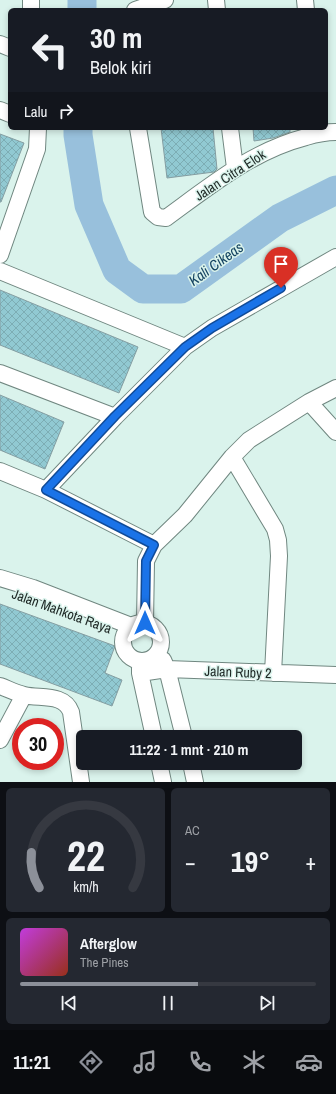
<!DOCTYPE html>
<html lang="id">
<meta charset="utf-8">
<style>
body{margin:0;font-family:"Archivo Narrow",sans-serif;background:#242831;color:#f1f3f6;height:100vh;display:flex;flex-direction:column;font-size:15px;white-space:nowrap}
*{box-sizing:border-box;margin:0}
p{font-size:13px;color:#9ea1a6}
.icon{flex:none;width:22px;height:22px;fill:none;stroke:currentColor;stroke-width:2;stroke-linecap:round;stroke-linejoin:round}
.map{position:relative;height:782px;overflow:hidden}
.side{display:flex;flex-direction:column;gap:6px;padding:6px;background:#0d0f14;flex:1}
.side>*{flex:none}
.banner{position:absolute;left:8px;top:8px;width:320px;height:122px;border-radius:6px;box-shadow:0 2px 6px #0003;background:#171b24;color:#f1f3f6;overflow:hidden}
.speed{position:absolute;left:12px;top:718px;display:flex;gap:8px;font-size:20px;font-weight:700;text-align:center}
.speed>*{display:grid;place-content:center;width:52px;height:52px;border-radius:50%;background:#171b24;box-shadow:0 2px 6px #0003;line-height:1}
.speed .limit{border:6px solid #d22;background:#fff;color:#111}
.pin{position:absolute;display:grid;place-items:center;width:34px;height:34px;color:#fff;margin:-41px -17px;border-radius:50% 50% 50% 0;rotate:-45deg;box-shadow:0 0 4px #0007}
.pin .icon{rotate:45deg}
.me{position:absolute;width:44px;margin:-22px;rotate:0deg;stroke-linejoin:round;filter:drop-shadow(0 0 3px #0008)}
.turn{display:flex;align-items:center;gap:14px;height:84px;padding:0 16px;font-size:18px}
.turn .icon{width:52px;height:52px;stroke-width:2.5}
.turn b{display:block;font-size:28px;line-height:34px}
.then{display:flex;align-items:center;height:38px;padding:0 16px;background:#0003;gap:8px;font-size:15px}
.big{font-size:30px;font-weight:800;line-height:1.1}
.side .card{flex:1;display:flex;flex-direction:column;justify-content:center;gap:6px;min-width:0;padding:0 14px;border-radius:6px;background:#242831}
.side .dial{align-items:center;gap:0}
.dial svg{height:104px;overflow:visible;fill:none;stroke:#363941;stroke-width:7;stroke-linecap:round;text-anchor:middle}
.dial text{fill:#f1f3f6;stroke:none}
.song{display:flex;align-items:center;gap:12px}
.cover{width:48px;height:48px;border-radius:6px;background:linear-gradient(135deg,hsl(290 70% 55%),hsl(10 70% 35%))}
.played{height:4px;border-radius:2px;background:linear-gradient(90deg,#8c9099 60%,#363941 60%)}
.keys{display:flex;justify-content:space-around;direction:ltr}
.heat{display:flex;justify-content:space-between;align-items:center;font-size:22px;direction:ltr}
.side .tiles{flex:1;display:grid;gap:6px;grid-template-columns:1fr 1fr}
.card:last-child{grid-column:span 2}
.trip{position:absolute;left:76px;top:730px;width:226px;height:40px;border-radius:6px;background:#171b24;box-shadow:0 2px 6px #0003;font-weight:800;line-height:40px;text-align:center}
.tab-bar{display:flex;height:64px;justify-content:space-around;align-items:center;background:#090b0e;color:#9ea1a6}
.tab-bar .icon{width:28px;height:28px}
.tab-bar .active{color:#8c9099}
.tab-bar b{font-size:18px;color:#f1f3f6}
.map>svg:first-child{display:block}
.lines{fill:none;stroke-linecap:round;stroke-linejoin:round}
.river{stroke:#98c0dc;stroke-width:29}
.building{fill:url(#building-cross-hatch);stroke:#859ea2}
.minor-casing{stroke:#708780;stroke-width:18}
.minor{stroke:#fff;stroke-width:16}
.route-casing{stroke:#114b97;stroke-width:10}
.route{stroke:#1a73e8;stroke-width:7}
.labels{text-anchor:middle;stroke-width:3;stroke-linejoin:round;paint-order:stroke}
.street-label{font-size:14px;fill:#1e2825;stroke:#daf3ec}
.water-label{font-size:15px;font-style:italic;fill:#164563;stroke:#daf3ec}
</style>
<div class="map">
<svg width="336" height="782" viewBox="0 0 336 782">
<defs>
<pattern id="building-cross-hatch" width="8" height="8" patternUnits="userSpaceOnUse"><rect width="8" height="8" fill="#91c9d2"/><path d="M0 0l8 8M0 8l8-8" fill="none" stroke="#7dadb4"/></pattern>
</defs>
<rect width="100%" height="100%" fill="#daf3ec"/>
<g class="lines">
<path class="river" d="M82 10V0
M78 128V135L89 205 117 270 143 289H181L280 218 336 190"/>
</g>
<path class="building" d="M161 128H213L217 169 214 172 167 178Z
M253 128H290V132L273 138 254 141Z
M0 134 24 143 1 202H0Z
M0 290 138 347 119 393 0 345Z
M0 395 64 422 45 469 0 450Z
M0 604 115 646 105 673 122 680 112 706 0 664Z"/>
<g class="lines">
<g class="minor-casing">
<path id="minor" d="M31 0V10
M216 0 217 10
M305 0 306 10
M135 10 165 0
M0 44 10 48
M0 110 10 114
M138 128 152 212 158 217 166 218C210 186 252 151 306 137 316 134 325 132 336 132
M230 128 235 168
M0 255 37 149 38 128
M0 271 185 347
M0 373 115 417
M309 402 336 432
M232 457 275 529 278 540 279 556 273 673
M0 471 46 490
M154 545 46 490 115 417 185 347 212 328 336 257
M0 578 33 588 131 626
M145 623 146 561 154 545 185 515 232 457 249 440 309 402 336 388
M123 642a19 19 0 1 1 38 0a19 19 0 1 1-38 0Z
M163 660 167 669 184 737
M140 662V673L154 737
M140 673 167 669 336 675
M0 686C8 689 16 693 24 695 40 699 64 693 71 712L81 782
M0 740 24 695
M159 763 163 782
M191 763 195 782"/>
</g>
<use href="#minor" class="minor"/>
</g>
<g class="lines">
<g class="route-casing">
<path id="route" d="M145 623 146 561 154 545 46 490 115 416 185 347 212 328 281 288"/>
</g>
<use href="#route" class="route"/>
</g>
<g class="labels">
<g class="street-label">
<text transform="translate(230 175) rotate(-33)" y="5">Jalan Citra Elok</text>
<text transform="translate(62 611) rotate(20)" y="5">Jalan Mahkota Raya</text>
<text transform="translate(238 672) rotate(2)" y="5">Jalan Ruby 2</text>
</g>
<g class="water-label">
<text transform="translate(216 264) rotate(-36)" y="5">Kali Cikeas</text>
</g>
</g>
</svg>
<div class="speed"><div class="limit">30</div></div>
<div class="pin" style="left:281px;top:288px;background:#d93025"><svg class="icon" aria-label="arrive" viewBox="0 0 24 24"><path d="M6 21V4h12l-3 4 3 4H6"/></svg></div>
<svg class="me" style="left:145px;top:623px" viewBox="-20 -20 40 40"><path d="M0-17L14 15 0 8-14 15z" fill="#1a73e8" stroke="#fff" stroke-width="4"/></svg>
<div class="trip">11:22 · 1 mnt · 210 m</div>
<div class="banner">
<div class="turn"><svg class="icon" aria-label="left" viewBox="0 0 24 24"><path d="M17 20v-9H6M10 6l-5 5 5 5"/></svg><div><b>30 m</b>Belok kiri</div></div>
<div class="then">Lalu<svg class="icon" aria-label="right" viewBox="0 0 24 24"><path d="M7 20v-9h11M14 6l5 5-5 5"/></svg></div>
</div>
</div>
<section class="side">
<div class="tiles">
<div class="card dial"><svg viewBox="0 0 100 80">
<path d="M14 69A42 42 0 1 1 86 69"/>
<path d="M14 69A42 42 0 0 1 8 42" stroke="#8c9099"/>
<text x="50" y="56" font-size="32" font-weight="700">22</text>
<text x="50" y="72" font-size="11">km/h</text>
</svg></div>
<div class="card"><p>AC</p>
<div class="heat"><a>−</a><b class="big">19°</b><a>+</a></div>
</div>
<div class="card">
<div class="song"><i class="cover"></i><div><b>Afterglow</b><p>The Pines</p></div></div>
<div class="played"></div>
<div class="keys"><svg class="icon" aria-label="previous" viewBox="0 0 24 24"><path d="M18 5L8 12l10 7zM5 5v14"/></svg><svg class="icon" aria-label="pause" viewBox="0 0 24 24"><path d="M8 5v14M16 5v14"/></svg><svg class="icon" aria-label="next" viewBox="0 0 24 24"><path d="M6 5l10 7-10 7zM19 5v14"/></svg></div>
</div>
</div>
</section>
<nav class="tab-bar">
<b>11:21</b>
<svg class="icon active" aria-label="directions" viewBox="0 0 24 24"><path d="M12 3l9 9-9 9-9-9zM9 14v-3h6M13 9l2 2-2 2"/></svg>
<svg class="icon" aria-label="music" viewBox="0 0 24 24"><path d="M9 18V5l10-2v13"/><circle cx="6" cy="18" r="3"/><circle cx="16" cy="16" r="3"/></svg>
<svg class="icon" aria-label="phone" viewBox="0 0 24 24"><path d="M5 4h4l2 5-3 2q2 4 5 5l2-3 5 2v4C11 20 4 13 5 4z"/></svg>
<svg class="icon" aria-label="climate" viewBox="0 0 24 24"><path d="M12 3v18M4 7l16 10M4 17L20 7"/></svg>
<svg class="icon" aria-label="car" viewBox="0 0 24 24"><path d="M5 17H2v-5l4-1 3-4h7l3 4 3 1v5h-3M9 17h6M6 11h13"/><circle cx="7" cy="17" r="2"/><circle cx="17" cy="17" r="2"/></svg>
</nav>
